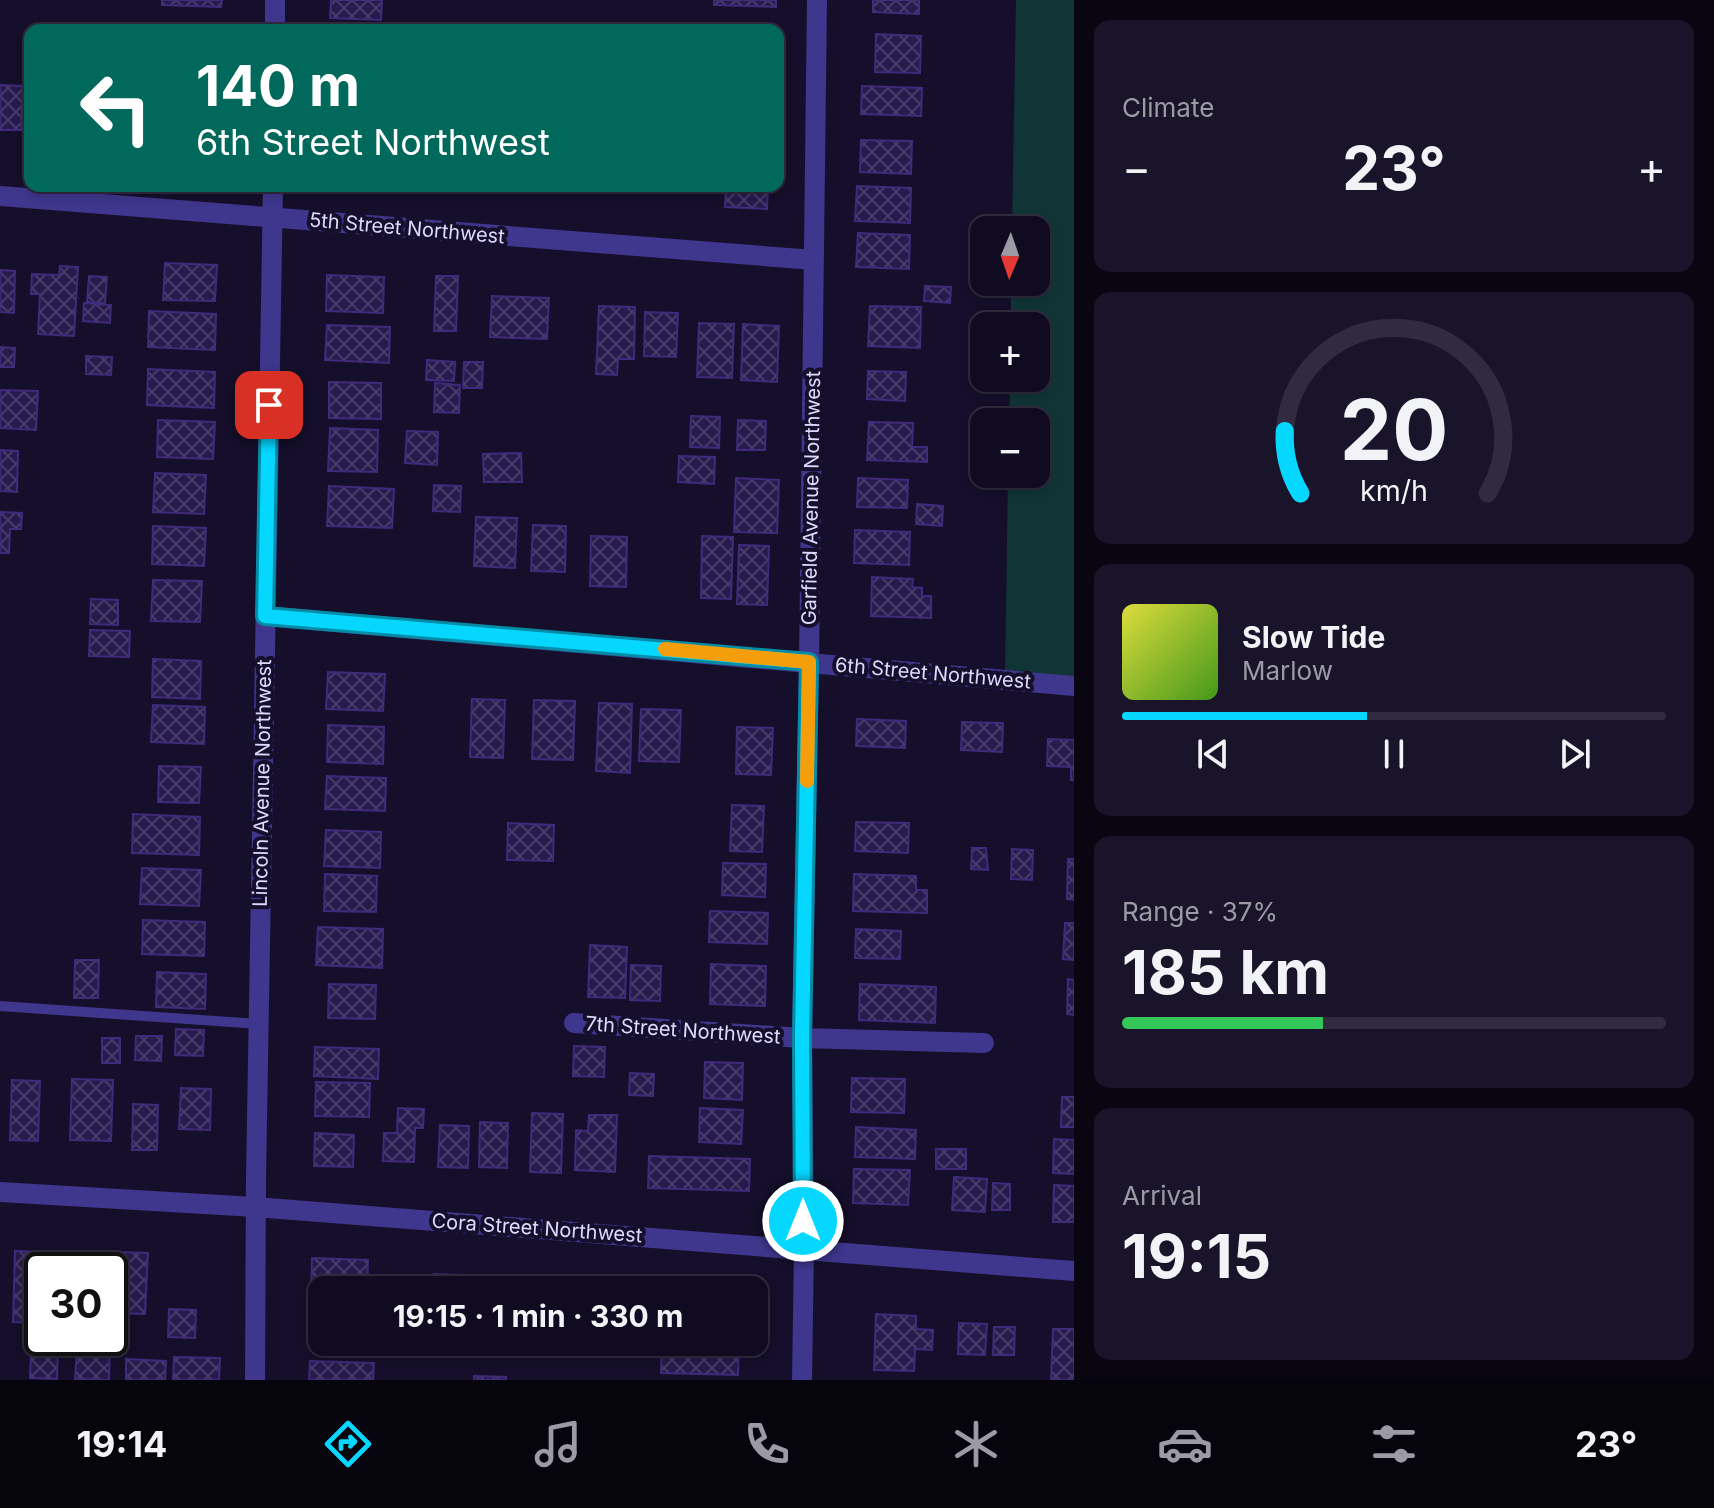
<!DOCTYPE html>
<meta charset="utf-8">
<style>
body{margin:0;font-family:Inter,sans-serif;background:#191429;color:#f1f3f6;height:100vh;display:flex;flex-direction:column;font-size:30px;white-space:nowrap}
*{box-sizing:border-box;margin:0}
p{font-size:26px;color:#9c9ba5}
.icon{flex:none;width:44px;height:44px;fill:none;stroke:currentColor;stroke-width:2;stroke-linecap:round;stroke-linejoin:round}
.map{position:relative;flex:1;overflow:hidden}
.panel{display:flex;flex-direction:column;gap:20px;padding:20px;background:#090612;width:640px}
.panel>*{flex:none}
.top-card{position:absolute;left:24px;top:24px;width:760px;height:168px;border-radius:16px;box-shadow:0 4px 12px #0003,0 0 0 2px #302b3e;background:#00695c;color:#fff;overflow:hidden}
.needle{width:52px;rotate:182deg}
.buttons{position:absolute;left:970px;top:216px;display:grid;gap:16px}
.buttons a{display:grid;place-items:center;width:80px;height:80px;border-radius:16px;background:#100b20;box-shadow:0 4px 12px #0003,0 0 0 2px #302b3e;font-size:40px}
.speed{position:absolute;left:24px;top:1252px;display:flex;gap:16px;font-size:40px;font-weight:700;text-align:center}
.speed>*{display:grid;place-content:center;width:104px;height:104px;border-radius:50%;background:#100b20;box-shadow:0 4px 12px #0003,0 0 0 2px #302b3e;line-height:1}
.speed .limit{border:4px solid #111;border-radius:12px;background:#fff;color:#111}
.pin{position:absolute;display:grid;place-items:center;width:68px;height:68px;color:#fff;margin:-34px;border-radius:16px;box-shadow:0 4px 12px #0006}
.me{position:absolute;width:88px;margin:-44px;rotate:0deg;stroke-linejoin:round;filter:drop-shadow(0 0 6px #0008)}
.turn{display:flex;align-items:center;gap:28px;height:168px;padding:0 40px;font-size:36px}
.turn .icon{width:104px;height:104px;stroke-width:2.5}
.turn b{display:block;font-size:56px;line-height:68px}
.big{font-size:60px;font-weight:700;line-height:1.1}
.panel .tile{flex:1;display:flex;flex-direction:column;justify-content:center;gap:12px;min-width:0;padding:0 28px;border-radius:16px;background:#191429}
.panel .dial{align-items:center;gap:0}
.dial svg{height:208px;overflow:visible;fill:none;stroke:#302b3e;stroke-width:7;stroke-linecap:round;text-anchor:middle}
.dial text{fill:#f1f3f6;stroke:none}
.song{display:flex;align-items:center;gap:24px}
.cover{width:96px;height:96px;border-radius:12px;background:linear-gradient(135deg,hsl(60 70% 55%),hsl(100 70% 35%))}
.played{height:8px;border-radius:4px;background:linear-gradient(90deg,#05d7ff 45%,#302b3e 45%)}
.keys{display:flex;justify-content:space-around;direction:ltr}
.heat{display:flex;justify-content:space-between;align-items:center;font-size:44px;direction:ltr}
.charge{height:12px;border-radius:6px;background:linear-gradient(90deg,#34c759 37%,#302b3e 0)}
.trip{position:absolute;left:308px;top:1276px;width:460px;height:80px;border-radius:16px;background:#100b20;box-shadow:0 4px 12px #0003,0 0 0 2px #302b3e;font-weight:700;line-height:80px;text-align:center}
.menu{display:flex;height:128px;justify-content:space-around;align-items:center;background:#06040d;color:#9c9ba5}
.menu .icon{width:56px;height:56px}
.menu .on{color:#05d7ff}
.menu b{font-size:36px;color:#f1f3f6}
main{display:flex;flex:1;min-height:0}
.map>svg:first-child{display:block}
.park{fill:#113536}
.building{fill:url(#building-cross-hatch);stroke:#3f2a7b;stroke-width:2}
.lines{fill:none;stroke-linecap:round;stroke-linejoin:round}
.lane{stroke:#3f378d;stroke-width:10}
.street{stroke:#3f378d;stroke-width:20}
.route-casing{stroke:#038ca6;stroke-width:20}
.route{stroke:#05d7ff;stroke-width:14}
.slow{stroke:#f59e0b;stroke-width:14}
.labels{text-anchor:middle;stroke-width:8;stroke-linejoin:round;paint-order:stroke}
.street-label{font-size:20px;fill:#dfd9ff;stroke:#150f2b}
</style>
<main>
<div class="map">
<svg width="1074" height="1380" viewBox="0 0 1074 1380">
<defs>
<pattern id="building-cross-hatch" width="8" height="8" patternUnits="userSpaceOnUse" patternTransform="scale(2)"><rect width="8" height="8" fill="#271a4d"/><path d="M0 0l8 8M0 8l8-8" fill="none" stroke="#463b68"/></pattern>
</defs>
<rect width="100%" height="100%" fill="#150f2b"/>
<path class="park" d="M1016 0H1074V681L1005 675 1008 474H1036V422H1009L1010 378H1036V326H1011V282H1036V230H1012Z"/>
<path class="building" d="M162 0H222L221 7 162 5Z
M331 0H382L381 20 330 18Z
M714 0H776V7L714 5Z
M873 0H919V14L873 12Z
M148 23 222 26V30H148Z
M737 26 773 27V30H737Z
M876 34 921 36 920 73 875 72Z
M0 85 23 86 21 130H0Z
M862 86 922 88 921 116 861 114Z
M861 140 912 141 911 174 860 172Z
M643 186H674V193L643 192Z
M726 186H768L767 209 725 207Z
M857 186 911 188 910 223 855 221Z
M858 233 910 235 909 269 856 267Z
M165 263 217 265 215 301 163 300Z
M60 266 78 267 74 336 38 334 40 294H31L32 274 59 275Z
M0 270 15 271 14 313 0 312Z
M327 275 384 277 383 313 326 311Z
M89 276 107 277 105 303 87 302Z
M436 276H458L456 331H434Z
M925 286 951 287 950 303 924 301Z
M492 296 549 298 547 339 490 337Z
M84 303 111 305 110 323 83 321Z
M599 306 635 307 634 359H618L617 375 596 374Z
M870 306 921 307 920 348 868 346Z
M149 311 216 314 215 350 148 347Z
M645 312 678 313 676 357 644 356Z
M699 323 734 324 732 378 697 377Z
M743 324 779 326 777 382 741 380Z
M327 325 390 327 389 363 325 360Z
M0 347 15 348 14 367H0Z
M86 356 112 357 111 375 86 374Z
M427 360 455 362 454 381 426 380Z
M464 362H483L482 388H463Z
M148 369 215 372 214 408 147 405Z
M868 371 906 372 905 401 867 399Z
M329 382 381 383V419L329 418Z
M435 383 460 385 459 413 434 412Z
M0 390 38 391 36 430 0 428Z
M691 416 720 417 719 448 690 447Z
M158 420 215 422 213 459 157 457Z
M738 420 766 421 765 450H737Z
M869 422 913 423 912 447H927V462L867 460Z
M330 428 378 430 377 472 328 471Z
M407 431 438 432 437 465 405 463Z
M0 450 18 451 17 492 0 491Z
M521 453 522 482H484L483 454Z
M679 456 715 457 714 484 678 482Z
M155 473 206 475 204 514 153 512Z
M736 478 779 480 777 533 734 532Z
M858 478 908 480 907 508 857 507Z
M434 485 461 486 460 512 433 511Z
M329 486 394 489 392 528 327 526Z
M917 504 943 506 942 526 916 524Z
M0 512 22 513 21 529H10L9 553H0Z
M476 517 517 518 515 568 474 566Z
M533 525 566 526 565 572 531 571Z
M153 526 206 528 204 566 152 564Z
M855 530 910 532 909 565 854 563Z
M591 536 627 537 626 587 590 586Z
M702 536 733 537 731 599 701 598Z
M739 545 769 546 767 605 737 604Z
M872 577 913 579 912 587 922 588V596H931V618L871 616Z
M153 580 202 581 200 622 151 621Z
M91 599 118 600V625L90 624Z
M90 630 130 631 129 657 89 656Z
M153 659 201 661 200 699 152 697Z
M328 672 385 674 383 711 326 709Z
M472 699 505 700 503 758 470 757Z
M534 700 575 701 573 760 532 759Z
M599 703 632 704 630 773 596 771Z
M153 705 205 707 204 744 151 742Z
M641 709 681 710 679 762 639 761Z
M857 719 906 721 905 748 856 746Z
M962 722 1003 723 1002 752 961 750Z
M328 725 384 727 383 764 327 762Z
M737 727 773 728 771 775 736 774Z
M1048 739 1074 740V780H1071V767L1047 766Z
M159 766 201 767 199 803 158 802Z
M327 776 386 778 385 811 325 809Z
M732 805 764 806 762 852 730 851Z
M133 814 200 817 199 855 132 853Z
M856 822 909 823 908 853 855 851Z
M508 823 554 825 553 861 507 860Z
M326 830 381 832 380 868 324 866Z
M972 848H986L988 870 971 869Z
M1012 849 1033 850 1032 880 1011 879Z
M1068 859H1074V900L1067 899Z
M723 863 766 864 765 897 722 895Z
M142 868 201 870 199 906 140 904Z
M325 874 377 876 376 912 324 911Z
M854 874 916 876V890H927V913L853 911Z
M710 911 768 913 767 944 709 942Z
M143 920 205 922 204 956 142 954Z
M1065 923H1074V960L1063 959Z
M318 927 383 929 382 968 316 965Z
M856 929 901 931 900 959 855 958Z
M590 945 627 947 625 998 588 997Z
M75 960H99L98 998H74Z
M711 964 766 966 765 1006 710 1004Z
M631 965 661 966 660 1001 630 1000Z
M157 972 206 974 205 1009 156 1007Z
M1068 979 1074 980V1015L1067 1014Z
M329 984 376 985 375 1019 328 1018Z
M860 984 936 987 935 1023 859 1020Z
M176 1029 204 1030 203 1056 175 1055Z
M136 1036H162L161 1061 135 1060Z
M102 1038H120V1063H102Z
M574 1046 605 1047 604 1077 573 1076Z
M315 1047 379 1049 378 1079 314 1076Z
M705 1062 743 1063 742 1100 704 1098Z
M630 1073 654 1074 653 1096 629 1095Z
M852 1078 905 1079 904 1113 851 1112Z
M72 1079 113 1080 111 1141 70 1140Z
M12 1080 40 1081 38 1141 10 1140Z
M316 1082 370 1083 369 1117 315 1116Z
M181 1088 211 1089 210 1130 179 1129Z
M1062 1097H1074V1127H1061Z
M133 1104 158 1105 157 1150H132Z
M398 1108 424 1109 423 1128H415L414 1162 383 1161 384 1133H397Z
M700 1108 743 1110 741 1144 699 1142Z
M532 1113 563 1114 561 1173 530 1172Z
M589 1115H617L615 1172 575 1170 576 1130 588 1131Z
M480 1122 508 1123 507 1168 479 1167Z
M440 1125 469 1126 468 1168 438 1167Z
M856 1127 916 1130 915 1159 855 1157Z
M315 1133 354 1135 353 1167 314 1166Z
M1054 1139 1074 1140V1174L1053 1173Z
M936 1149H966V1169H936Z
M649 1156 750 1159 749 1191 648 1188Z
M854 1169 910 1170 908 1205 853 1203Z
M954 1177 987 1179 985 1212 952 1210Z
M993 1183 1010 1184V1210H992Z
M1054 1185 1074 1186V1222H1053Z
M15 1251 44 1252 41 1323 13 1322Z
M120 1252 148 1253 145 1314 117 1313Z
M312 1258 368 1260 367 1290H322V1296H311Z
M66 1259 96 1260V1270H66Z
M434 1274 463 1275V1290H434Z
M476 1282 507 1283V1290H475Z
M312 1307 322 1308V1334H311Z
M169 1309 196 1310 195 1338 168 1337Z
M876 1314 916 1316V1329L933 1330 932 1350 915 1349 914 1371 874 1370Z
M959 1323 987 1324 985 1355 958 1354Z
M994 1327H1015L1014 1355H993Z
M1053 1329H1074V1380H1051Z
M389 1342H418V1352L388 1351Z
M486 1342H505V1346L485 1345Z
M575 1342H609V1353L574 1352Z
M662 1342H739L738 1375 661 1373Z
M77 1347 110 1348 109 1380 75 1379Z
M31 1348 58 1349 57 1379 30 1378Z
M174 1357 220 1358 219 1380H173Z
M126 1359 166 1361 165 1380H126Z
M310 1361 374 1363 373 1380H309Z
M474 1376 506 1377V1380H474Z"/>
<g class="lines">
<path class="lane" d="M0 1006 258 1024"/>
<path class="street" d="M275 30V0
M0 196 814 260
M265 616 1074 686
M574 1023 802 1038 984 1043
M0 1192 255 1207 1074 1271
M255 1380 256 1178 273 186
M802 1380 804 1248 802 1038 809 662 817 0"/>
</g>
<g class="lines">
<g class="route-casing">
<path id="route" d="M269 405 265 616 809 662 802 1038 803 1221"/>
</g>
<use href="#route" class="route"/>
<path class="slow" d="M665 649 809 662 807 781"/>
</g>
<g class="labels">
<g class="street-label">
<text transform="translate(407 228) rotate(5)" y="7">5th Street Northwest</text>
<text transform="translate(811 498) rotate(-89)" y="7">Garfield Avenue Northwest</text>
<text transform="translate(933 673) rotate(5)" y="7">6th Street Northwest</text>
<text transform="translate(262 783) rotate(-89)" y="7">Lincoln Avenue Northwest</text>
<text transform="translate(683 1030) rotate(4)" y="7">7th Street Northwest</text>
<text transform="translate(537 1228) rotate(4)" y="7">Cora Street Northwest</text>
</g>
</g>
</svg>
<div class="buttons">
<a><svg class="needle" viewBox="-14 -14 28 28"><path d="M0-13l5 13h-10z" fill="#e53935"/><path d="M0 13l5-13h-10z" fill="#9c9ba5"/></svg></a>
<a>+</a>
<a>−</a>
</div>
<div class="speed"><div class="limit">30</div></div>
<div class="pin" style="left:269px;top:405px;background:#d93025"><svg class="icon" aria-label="arrive" viewBox="0 0 24 24"><path d="M6 21V4h12l-3 4 3 4H6"/></svg></div>
<svg class="me" style="left:803px;top:1221px" viewBox="-20 -20 40 40"><circle r="17" fill="#05d7ff" stroke="#fff" stroke-width="3"/><path d="M0-11L8 9 0 5-8 9z" fill="#fff"/></svg>
<div class="trip">19:15 · 1 min · 330 m</div>
<div class="top-card">
<div class="turn"><svg class="icon" aria-label="left" viewBox="0 0 24 24"><path d="M17 20v-9H6M10 6l-5 5 5 5"/></svg><div><b>140 m</b>6th Street Northwest</div></div>
</div>
</div>
<section class="panel">
<div class="tile"><p>Climate</p>
<div class="heat"><a>−</a><b class="big">23°</b><a>+</a></div>
</div>
<div class="tile dial"><svg viewBox="0 0 100 80">
<path d="M14 69A42 42 0 1 1 86 69"/>
<path d="M14 69A42 42 0 0 1 8 45" stroke="#05d7ff"/>
<text x="50" y="56" font-size="32" font-weight="700">20</text>
<text x="50" y="72" font-size="11">km/h</text>
</svg></div>
<div class="tile">
<div class="song"><i class="cover"></i><div><b>Slow Tide</b><p>Marlow</p></div></div>
<div class="played"></div>
<div class="keys"><svg class="icon" aria-label="previous" viewBox="0 0 24 24"><path d="M18 5L8 12l10 7zM5 5v14"/></svg><svg class="icon" aria-label="pause" viewBox="0 0 24 24"><path d="M8 5v14M16 5v14"/></svg><svg class="icon" aria-label="next" viewBox="0 0 24 24"><path d="M6 5l10 7-10 7zM19 5v14"/></svg></div>
</div>
<div class="tile"><p>Range · 37%</p><b class="big">185 km</b><div class="charge"></div></div>
<div class="tile"><p>Arrival</p><b class="big">19:15</b></div>
</section>
</main>
<nav class="menu">
<b>19:14</b>
<svg class="icon on" aria-label="directions" viewBox="0 0 24 24"><path d="M12 3l9 9-9 9-9-9zM9 14v-3h6M13 9l2 2-2 2"/></svg>
<svg class="icon" aria-label="music" viewBox="0 0 24 24"><path d="M9 18V5l10-2v13"/><circle cx="6" cy="18" r="3"/><circle cx="16" cy="16" r="3"/></svg>
<svg class="icon" aria-label="phone" viewBox="0 0 24 24"><path d="M5 4h4l2 5-3 2q2 4 5 5l2-3 5 2v4C11 20 4 13 5 4z"/></svg>
<svg class="icon" aria-label="climate" viewBox="0 0 24 24"><path d="M12 3v18M4 7l16 10M4 17L20 7"/></svg>
<svg class="icon" aria-label="car" viewBox="0 0 24 24"><path d="M5 17H2v-5l4-1 3-4h7l3 4 3 1v5h-3M9 17h6M6 11h13"/><circle cx="7" cy="17" r="2"/><circle cx="17" cy="17" r="2"/></svg>
<svg class="icon" aria-label="filters" viewBox="0 0 24 24"><path d="M4 7h16M4 17h16"/><circle cx="9" cy="7" r="2"/><circle cx="15" cy="17" r="2"/></svg>
<b>23°</b>
</nav>
